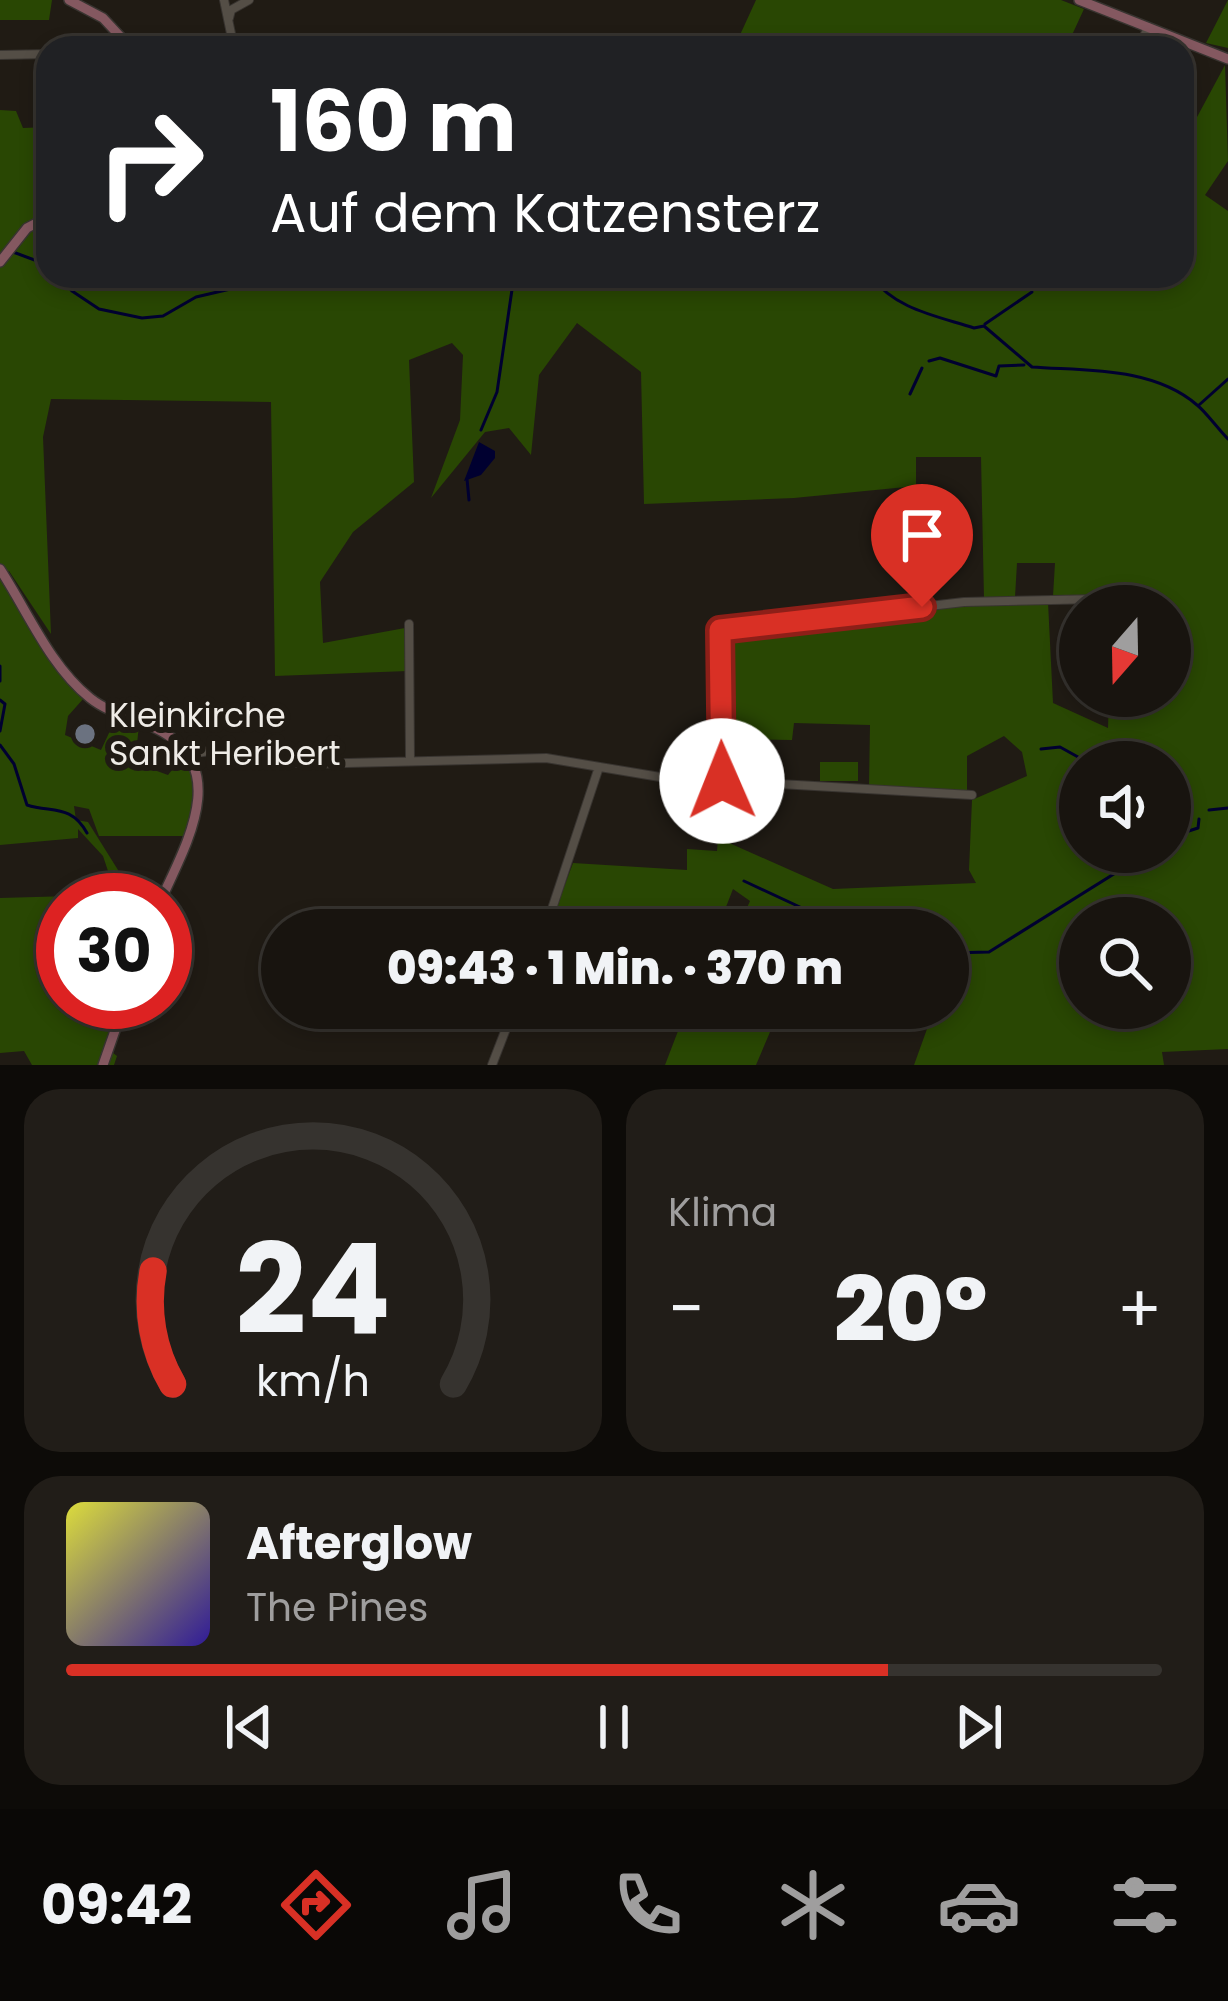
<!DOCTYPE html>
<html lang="de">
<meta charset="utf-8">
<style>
body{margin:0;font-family:Poppins,sans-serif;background:#211d18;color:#f1f3f6;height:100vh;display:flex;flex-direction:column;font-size:45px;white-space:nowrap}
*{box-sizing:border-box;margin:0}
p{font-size:39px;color:#9f9e9e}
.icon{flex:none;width:66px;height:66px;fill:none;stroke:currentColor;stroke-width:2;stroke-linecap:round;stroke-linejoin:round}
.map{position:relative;height:1065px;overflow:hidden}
.panel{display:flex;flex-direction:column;gap:24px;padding:24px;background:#0d0b08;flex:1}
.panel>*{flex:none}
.banner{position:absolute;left:36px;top:36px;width:1158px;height:252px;border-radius:36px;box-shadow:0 6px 18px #0003,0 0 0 3px #36332f;background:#202124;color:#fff;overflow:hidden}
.needle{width:78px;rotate:200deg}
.buttons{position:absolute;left:1059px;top:585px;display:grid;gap:24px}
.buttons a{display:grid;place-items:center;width:132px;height:132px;border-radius:50%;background:#18140f;box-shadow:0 6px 18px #0003,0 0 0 3px #36332f;font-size:60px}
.speed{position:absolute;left:36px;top:873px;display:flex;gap:24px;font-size:60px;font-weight:700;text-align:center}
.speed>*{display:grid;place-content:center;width:156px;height:156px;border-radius:50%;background:#18140f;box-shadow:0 6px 18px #0003,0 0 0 3px #36332f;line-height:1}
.speed .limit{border:18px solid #d22;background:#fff;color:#111}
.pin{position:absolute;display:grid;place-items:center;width:102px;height:102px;color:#fff;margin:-123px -51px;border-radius:50% 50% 50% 0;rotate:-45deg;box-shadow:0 0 12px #0007}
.pin .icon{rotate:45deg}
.me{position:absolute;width:132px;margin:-66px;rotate:359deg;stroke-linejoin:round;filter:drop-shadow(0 0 9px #0008)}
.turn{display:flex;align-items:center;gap:42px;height:252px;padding:0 36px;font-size:54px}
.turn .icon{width:156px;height:156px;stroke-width:2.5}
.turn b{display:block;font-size:84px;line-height:102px}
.big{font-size:90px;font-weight:800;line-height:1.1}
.panel .widget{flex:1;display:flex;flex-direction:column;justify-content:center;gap:18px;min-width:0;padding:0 42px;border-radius:36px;background:#211d18}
.panel .dial{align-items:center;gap:0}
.dial svg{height:312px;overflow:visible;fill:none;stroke:#36332f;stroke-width:7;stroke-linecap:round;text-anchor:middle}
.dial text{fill:#f1f3f6;stroke:none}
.song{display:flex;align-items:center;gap:36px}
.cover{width:144px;height:144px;border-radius:18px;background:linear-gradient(135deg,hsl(60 70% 55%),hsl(250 70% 35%))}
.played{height:12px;border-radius:6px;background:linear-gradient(90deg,#d93025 75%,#36332f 75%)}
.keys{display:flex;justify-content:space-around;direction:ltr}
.heat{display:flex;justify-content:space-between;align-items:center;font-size:66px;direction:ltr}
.panel .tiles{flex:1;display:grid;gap:24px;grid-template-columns:1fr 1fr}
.widget:last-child{grid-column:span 2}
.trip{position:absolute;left:261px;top:909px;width:708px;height:120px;border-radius:60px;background:#18140f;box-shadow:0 6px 18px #0003,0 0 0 3px #36332f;font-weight:800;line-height:120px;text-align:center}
.dock{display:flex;height:192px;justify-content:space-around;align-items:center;background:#0a0806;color:#9f9e9e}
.dock .icon{width:84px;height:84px}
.dock .selected{color:#d93025}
.dock b{font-size:54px;color:#f1f3f6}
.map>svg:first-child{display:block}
.green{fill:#294703;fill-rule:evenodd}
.water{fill:#000030}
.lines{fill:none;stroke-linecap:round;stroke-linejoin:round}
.stream{stroke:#000030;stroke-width:3}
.street-casing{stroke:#383430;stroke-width:10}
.secondary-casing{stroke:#383430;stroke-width:12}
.street{stroke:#544e46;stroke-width:8}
.secondary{stroke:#845860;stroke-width:9}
.route-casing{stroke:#8d1f18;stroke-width:30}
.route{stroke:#d93025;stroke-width:21}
.worship-dot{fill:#6b7280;stroke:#201b14;stroke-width:4.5}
.labels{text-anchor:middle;stroke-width:12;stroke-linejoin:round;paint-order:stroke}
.poi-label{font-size:33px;fill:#efece7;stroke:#201b14;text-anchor:start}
</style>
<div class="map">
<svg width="1228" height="1065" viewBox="0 0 1228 1065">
<rect width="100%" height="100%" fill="#201b14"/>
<path class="green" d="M0 0H52L49 20H0Z
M756 0H1061L1084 9 1066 48H734Z
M1228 0V48L1206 43Z
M1225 65 1228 161 1205 195 1228 211V1049L1162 1052 1164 1065H914L927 1029 770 1032 756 1065H665L683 1018 694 1008H948V930H737L750 901 733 889 717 930H548L573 863 687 870V849L717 851 718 838 833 889 976 883 969 870 972 800 1027 776 1022 752 1004 736 967 756V791L869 787 870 725 794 723 792 740 739 739 738 760 758 763 756 780 724 779V634L968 605 1048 602 1053 703 1108 728 1109 696H1170V606H1109V597L1053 596 1055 563H1017L1015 597 984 598 981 457H916V486L794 498 644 504 641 372 577 323 539 375 531 455 509 428 485 432 431 498 460 420 463 355 452 343 409 360 414 482 353 532 320 582 323 643 405 628 408 671 275 676 271 402 51 399 43 437 51 634 9 571 1 575 84 698 68 716 65 735 101 750 116 718 139 725 135 763 168 775 184 755C197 785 196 806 186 836H99L89 809 74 806 76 820 88 822 118 870 112 883 103 856 78 829V838L0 845V110L16 111 23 128 48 127V276H1182V145ZM1080 762H1170V852H1080ZM1080 918H1170V1008H1080Z
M820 762H858V781H820Z
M106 895 107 900H63V1002H119L104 1046 117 1056 114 1065H32L24 1051 0 1053V898Z"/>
<path class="water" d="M479 442 495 451V458L481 475 464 481Z"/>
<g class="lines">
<path class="stream" d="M13 252 48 265
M61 276 72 291 99 309 142 318 163 316 196 297 252 284 249 276
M871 276C894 309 937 316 974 328L984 326 1032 367C1082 371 1152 366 1197 405 1206 412 1218 429 1228 439
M1034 278V276
M985 324 1032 292
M929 361 940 358 996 376 999 366 1024 365
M910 394 922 368
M1199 405 1228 379
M481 430 497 392 514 276
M467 479 469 500
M0 666V681
M0 700 5 704 0 731
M0 745 14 764 27 805C52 813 71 804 87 833
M1041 749 1060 747 1087 762
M1209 810 1228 808
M1170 837 1198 828 1199 819
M744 881 802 908 821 930
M948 953 989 952 1149 852
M649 1027 674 1008"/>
<g class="street-casing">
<path id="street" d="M224 0 234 48
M229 18 231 10 249 0
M1139 48 1148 27
M0 55 48 54
M409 624 410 760
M188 755 208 751 307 764 546 758 660 777 972 795
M722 781 720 630 964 602 1100 599
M545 930 599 767
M492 1065 514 1008"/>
</g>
<g class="secondary-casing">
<path id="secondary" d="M69 0 103 18 131 48
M1079 0 1228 59
M0 262 27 228 48 217
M0 569C28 612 50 666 90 698 110 714 135 718 157 729 233 767 185 846 161 900
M103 1065 125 1002"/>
</g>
<use href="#street" class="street"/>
<use href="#secondary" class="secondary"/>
</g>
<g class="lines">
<g class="route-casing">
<path id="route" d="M722 781 720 630 922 607"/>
</g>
<use href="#route" class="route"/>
</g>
<circle class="worship-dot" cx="85" cy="734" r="12"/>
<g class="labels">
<g class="poi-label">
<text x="109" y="727">Kleinkirche<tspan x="109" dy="38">Sankt Heribert</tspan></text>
</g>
</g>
</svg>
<div class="buttons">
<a><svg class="needle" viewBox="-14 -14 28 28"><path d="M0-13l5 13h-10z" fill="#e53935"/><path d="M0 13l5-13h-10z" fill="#9f9e9e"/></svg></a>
<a><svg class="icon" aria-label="sound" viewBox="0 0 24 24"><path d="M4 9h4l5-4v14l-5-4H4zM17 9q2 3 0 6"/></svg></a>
<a><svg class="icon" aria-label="search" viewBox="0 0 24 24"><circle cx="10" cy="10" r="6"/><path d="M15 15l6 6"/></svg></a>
</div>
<div class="speed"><div class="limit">30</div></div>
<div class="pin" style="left:922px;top:607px;background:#d93025"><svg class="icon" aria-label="arrive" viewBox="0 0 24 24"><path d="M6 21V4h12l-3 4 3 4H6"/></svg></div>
<svg class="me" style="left:722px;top:781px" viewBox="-20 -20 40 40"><circle r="19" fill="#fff"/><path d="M0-13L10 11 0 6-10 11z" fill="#d93025"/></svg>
<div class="trip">09:43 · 1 Min. · 370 m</div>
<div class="banner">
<div class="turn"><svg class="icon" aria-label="right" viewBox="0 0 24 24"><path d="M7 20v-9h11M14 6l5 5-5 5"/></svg><div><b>160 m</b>Auf dem Katzensterz</div></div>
</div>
</div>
<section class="panel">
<div class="tiles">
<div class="widget dial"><svg viewBox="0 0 100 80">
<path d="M14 69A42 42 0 1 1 86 69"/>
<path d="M14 69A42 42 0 0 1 9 40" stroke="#d93025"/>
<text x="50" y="56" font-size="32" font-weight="700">24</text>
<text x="50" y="72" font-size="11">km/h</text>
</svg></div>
<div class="widget"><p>Klima</p>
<div class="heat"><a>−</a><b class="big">20°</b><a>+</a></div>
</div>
<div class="widget">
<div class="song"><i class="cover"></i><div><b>Afterglow</b><p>The Pines</p></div></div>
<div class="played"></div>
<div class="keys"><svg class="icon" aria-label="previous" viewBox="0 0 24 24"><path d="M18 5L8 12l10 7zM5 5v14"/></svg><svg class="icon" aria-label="pause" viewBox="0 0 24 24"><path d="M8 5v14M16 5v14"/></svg><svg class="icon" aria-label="next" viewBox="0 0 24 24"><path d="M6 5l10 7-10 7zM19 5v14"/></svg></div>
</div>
</div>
</section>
<nav class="dock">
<b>09:42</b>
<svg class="icon selected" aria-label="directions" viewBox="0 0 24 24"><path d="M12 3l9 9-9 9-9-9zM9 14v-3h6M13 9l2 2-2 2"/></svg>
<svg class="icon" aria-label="music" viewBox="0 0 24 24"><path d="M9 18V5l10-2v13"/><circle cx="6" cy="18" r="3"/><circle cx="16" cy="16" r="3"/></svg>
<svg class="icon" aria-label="phone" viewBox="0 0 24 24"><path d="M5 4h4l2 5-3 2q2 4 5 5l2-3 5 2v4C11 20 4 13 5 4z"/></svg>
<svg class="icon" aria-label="climate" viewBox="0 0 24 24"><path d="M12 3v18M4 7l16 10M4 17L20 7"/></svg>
<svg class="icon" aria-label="car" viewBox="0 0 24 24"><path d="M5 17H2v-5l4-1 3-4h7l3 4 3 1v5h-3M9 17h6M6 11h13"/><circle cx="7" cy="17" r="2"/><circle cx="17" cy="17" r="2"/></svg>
<svg class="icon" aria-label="filters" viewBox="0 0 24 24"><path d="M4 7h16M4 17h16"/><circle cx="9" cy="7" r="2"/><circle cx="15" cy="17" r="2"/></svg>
</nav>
